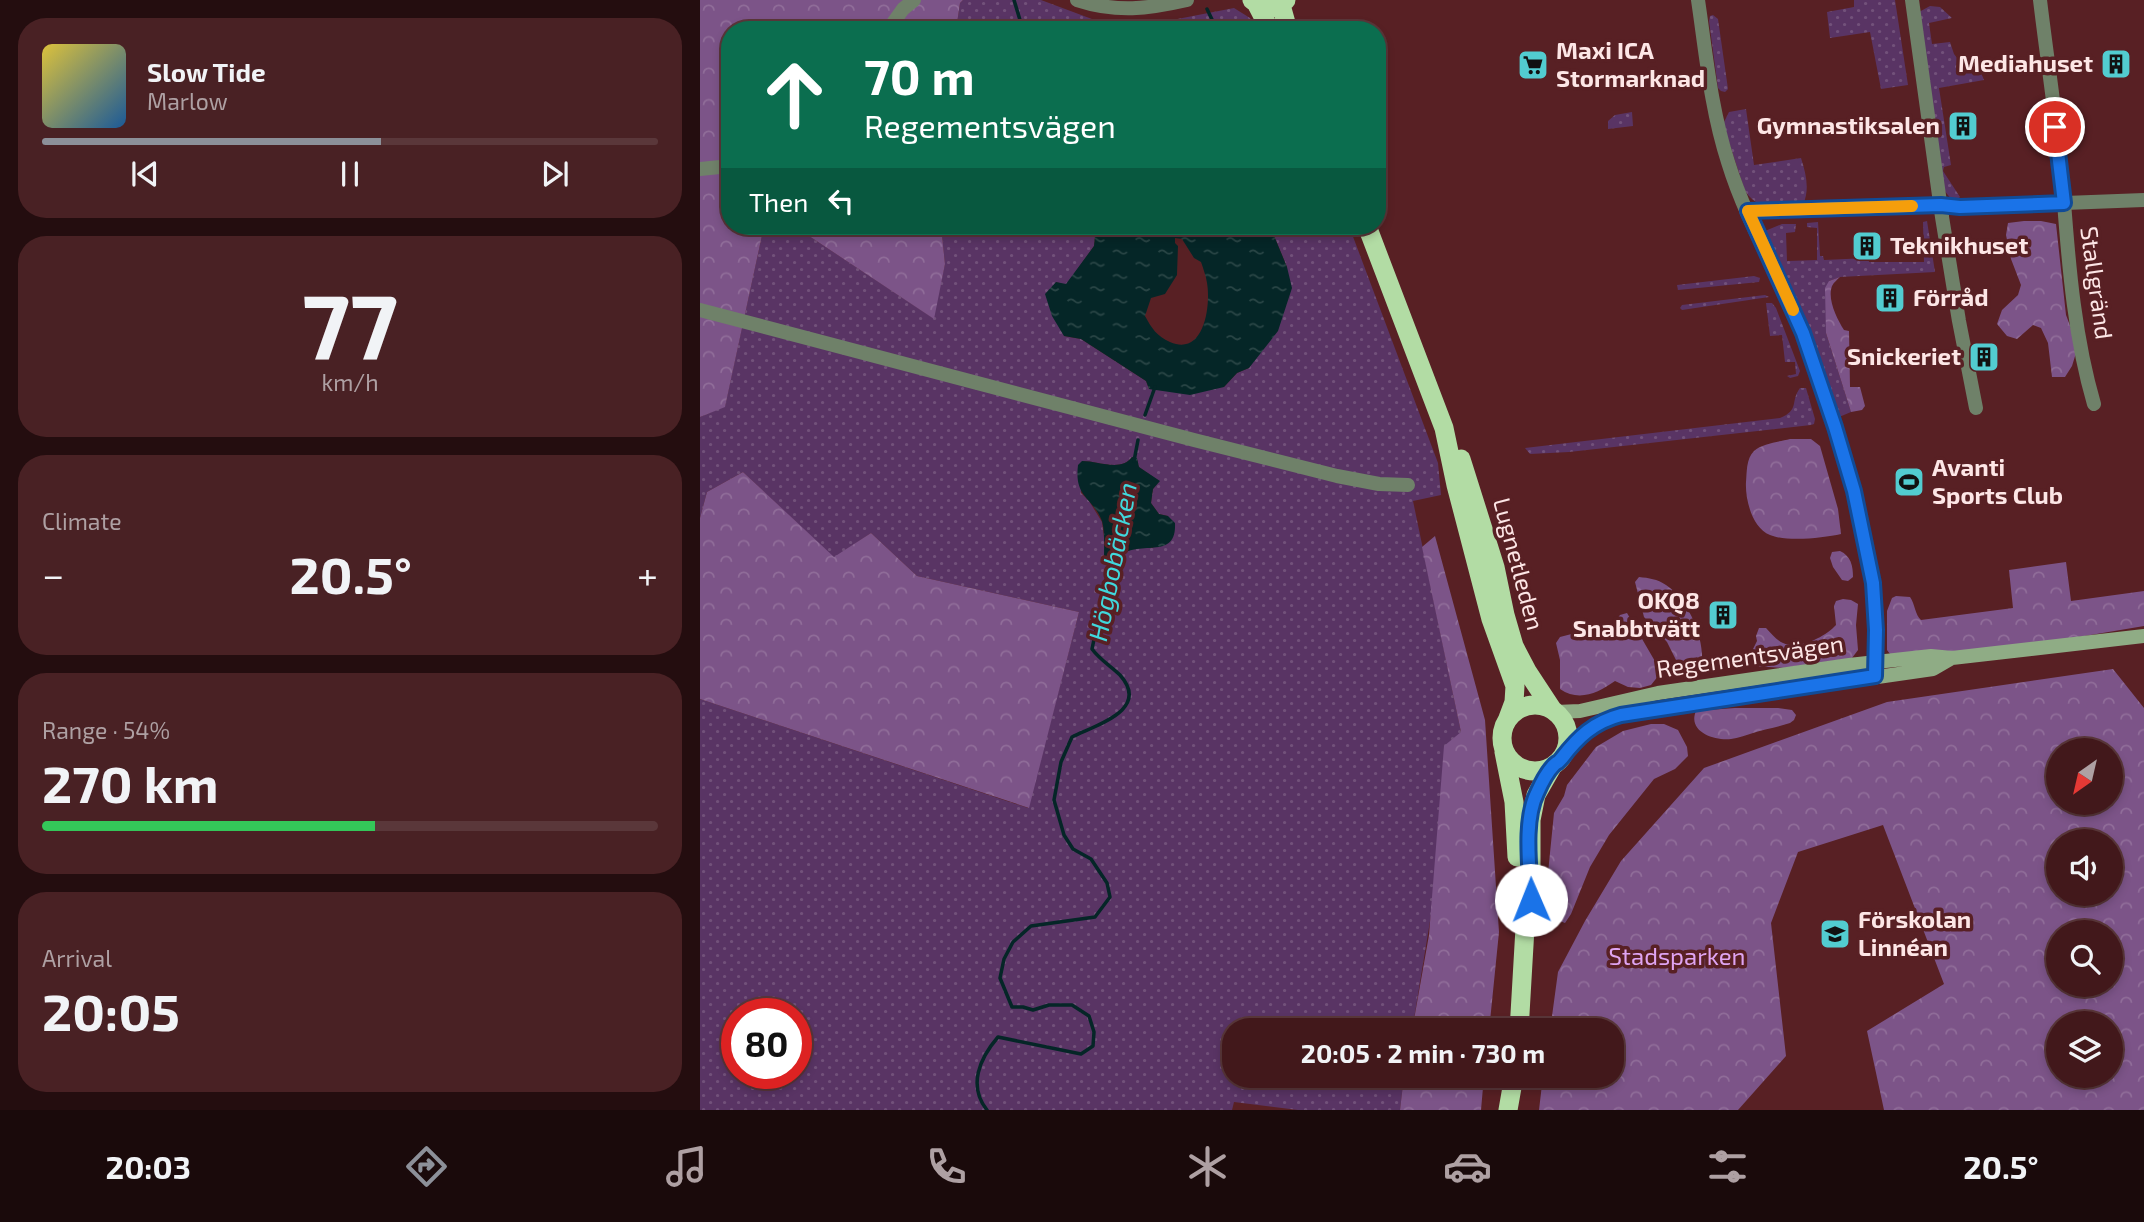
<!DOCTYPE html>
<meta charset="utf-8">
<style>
body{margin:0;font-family:"Exo 2",sans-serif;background:#492124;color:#f1f3f6;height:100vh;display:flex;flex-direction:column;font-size:26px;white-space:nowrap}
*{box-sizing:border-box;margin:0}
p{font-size:23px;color:#aea0a3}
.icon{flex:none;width:38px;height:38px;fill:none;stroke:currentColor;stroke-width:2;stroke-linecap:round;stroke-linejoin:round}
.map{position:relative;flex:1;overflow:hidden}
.details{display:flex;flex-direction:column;gap:18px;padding:18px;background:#240d0f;width:700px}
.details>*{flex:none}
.guide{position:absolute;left:21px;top:21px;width:665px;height:214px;border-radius:28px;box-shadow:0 4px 10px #0003,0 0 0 2px #5a373a;background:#0b6e4f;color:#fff;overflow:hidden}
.needle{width:46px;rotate:214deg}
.buttons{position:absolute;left:1346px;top:738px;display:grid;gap:14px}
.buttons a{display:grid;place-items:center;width:77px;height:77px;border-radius:50%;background:#42181b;box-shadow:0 4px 10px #0003,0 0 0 2px #5a373a;font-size:35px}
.speed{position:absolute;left:21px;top:998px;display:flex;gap:14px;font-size:35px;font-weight:700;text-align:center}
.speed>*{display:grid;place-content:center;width:91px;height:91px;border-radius:50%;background:#42181b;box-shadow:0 4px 10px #0003,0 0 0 2px #5a373a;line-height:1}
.speed .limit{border:10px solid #d22;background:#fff;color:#111}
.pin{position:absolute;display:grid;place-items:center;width:60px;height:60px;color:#fff;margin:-30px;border:4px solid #fff;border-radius:50%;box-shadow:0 2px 7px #0007}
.me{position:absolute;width:77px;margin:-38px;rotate:359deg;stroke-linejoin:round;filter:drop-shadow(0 0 5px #0008)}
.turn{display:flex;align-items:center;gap:24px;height:147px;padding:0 28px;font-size:32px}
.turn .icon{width:91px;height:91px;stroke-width:2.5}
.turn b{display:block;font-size:49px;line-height:60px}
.then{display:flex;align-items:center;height:66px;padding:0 28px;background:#0003;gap:14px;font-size:26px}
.big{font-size:52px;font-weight:700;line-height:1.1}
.details .card{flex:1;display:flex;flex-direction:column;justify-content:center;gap:10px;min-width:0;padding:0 24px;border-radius:28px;background:#492124}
.details .dial{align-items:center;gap:0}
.dial b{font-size:91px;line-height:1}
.song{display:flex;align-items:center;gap:21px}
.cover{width:84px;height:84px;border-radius:10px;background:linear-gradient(135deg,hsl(50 70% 55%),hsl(210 70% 35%))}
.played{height:7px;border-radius:4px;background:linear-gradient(90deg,#8c9099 55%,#5a373a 55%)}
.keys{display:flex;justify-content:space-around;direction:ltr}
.heat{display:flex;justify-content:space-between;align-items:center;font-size:38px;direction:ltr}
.charge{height:10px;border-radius:5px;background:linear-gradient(90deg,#34c759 54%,#5a373a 0)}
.trip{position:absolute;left:522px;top:1018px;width:402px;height:70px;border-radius:28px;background:#42181b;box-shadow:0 4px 10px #0003,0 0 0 2px #5a373a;font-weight:700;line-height:70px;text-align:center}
.tabs{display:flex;height:112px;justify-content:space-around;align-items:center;background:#1a0a0b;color:#aea0a3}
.tabs .icon{width:49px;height:49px}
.tabs .on{color:#8c9099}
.tabs b{font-size:32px;color:#f1f3f6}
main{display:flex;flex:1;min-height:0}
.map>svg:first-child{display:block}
.grass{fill:url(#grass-dots);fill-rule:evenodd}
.forest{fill:url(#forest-crowns);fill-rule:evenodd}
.water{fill:url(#water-ripples);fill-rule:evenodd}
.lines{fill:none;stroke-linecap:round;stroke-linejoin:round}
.stream{stroke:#052627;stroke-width:3.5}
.minor{stroke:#6f8169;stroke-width:14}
.secondary{stroke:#8fac85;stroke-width:14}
.trunk{stroke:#b2dca4;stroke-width:19}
.route-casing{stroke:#114b97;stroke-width:18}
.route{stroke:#1a73e8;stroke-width:12}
.slow{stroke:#f59e0b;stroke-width:12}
.labels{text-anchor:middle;stroke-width:7;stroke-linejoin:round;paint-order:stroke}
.poi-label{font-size:24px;font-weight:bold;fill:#fde6e6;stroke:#582024;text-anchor:start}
.street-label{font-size:24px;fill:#fde6e6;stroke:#582024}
.park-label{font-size:24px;fill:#dfa4f2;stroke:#582024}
.water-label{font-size:26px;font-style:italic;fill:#40d8dc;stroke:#582024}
</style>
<main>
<section class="details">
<div class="card">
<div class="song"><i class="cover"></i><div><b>Slow Tide</b><p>Marlow</p></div></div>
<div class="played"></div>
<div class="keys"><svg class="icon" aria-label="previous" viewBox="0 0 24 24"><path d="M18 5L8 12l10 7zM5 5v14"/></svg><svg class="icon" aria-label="pause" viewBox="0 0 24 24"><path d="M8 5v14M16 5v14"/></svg><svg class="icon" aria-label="next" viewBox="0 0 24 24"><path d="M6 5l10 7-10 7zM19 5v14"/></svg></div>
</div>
<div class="card dial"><b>77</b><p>km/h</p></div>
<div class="card"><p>Climate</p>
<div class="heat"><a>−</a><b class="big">20.5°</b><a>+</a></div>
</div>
<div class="card"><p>Range · 54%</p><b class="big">270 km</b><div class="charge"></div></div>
<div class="card"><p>Arrival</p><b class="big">20:05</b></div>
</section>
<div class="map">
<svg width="1444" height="1110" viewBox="0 0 1444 1110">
<defs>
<pattern id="grass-dots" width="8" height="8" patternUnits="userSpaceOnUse" patternTransform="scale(1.75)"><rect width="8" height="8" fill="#593464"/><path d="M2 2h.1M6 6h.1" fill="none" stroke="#72517a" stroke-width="1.8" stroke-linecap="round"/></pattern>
<pattern id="forest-crowns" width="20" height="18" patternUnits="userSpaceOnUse" patternTransform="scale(1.75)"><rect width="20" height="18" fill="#7c5488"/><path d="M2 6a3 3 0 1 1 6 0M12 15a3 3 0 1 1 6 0" fill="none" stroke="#906d99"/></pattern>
<pattern id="water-ripples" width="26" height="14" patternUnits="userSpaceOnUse" patternTransform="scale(1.75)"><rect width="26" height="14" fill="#052627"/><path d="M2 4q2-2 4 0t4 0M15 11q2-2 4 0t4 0" fill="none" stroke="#2a4646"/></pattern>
</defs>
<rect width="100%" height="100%" fill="#582024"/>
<path class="grass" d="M263 0H341L400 22H462L534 8 550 18 557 30H256L260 3Z
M1154 0H1195L1208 85 1181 89 1170 32 1130 38 1127 12 1154 7Z
M1230 6 1240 7 1252 18 1229 23 1232 44 1250 42 1254 54 1261 63C1273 63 1281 70 1284 80L1239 88 1251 165 1244 167 1243 171 1260 197 1257 200 1251 199 1244 190 1219 12Z
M1013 15 1018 19 1028 89 1025 92 1021 91 1018 88 1009 21 1010 16Z
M1046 109 1054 165 1101 158C1106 174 1110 189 1103 205 1078 205 1060 213 1045 191L1023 124 1029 112Z
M932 112 933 126 908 129V121L915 115Z
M1227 221 1235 272 1140 277 1129 281 1126 333 1151 412 1139 417 1112 336 1065 231 1082 224H1096L1095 232 1086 233 1087 261 1117 260V228L1107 227V223L1118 222 1120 256H1123L1124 260 1168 258 1169 262H1224L1223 222Z
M64 226H94L233 318 245 264 241 226H396L394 246 366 285 356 282 364 336 381 339 446 381 449 389 464 390 524 387 537 373 549 368 587 267 570 226H649L738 463 741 495 713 501 761 732 712 1031H534V1076H704L700 1110H598L534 1102 532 1110H0V699L328 808 379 612 217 576 171 533 134 558 43 472 7 492 0 518V417L25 406ZM432 457 437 459 439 467 459 481 453 489 451 503 459 514 468 516 453 548C439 546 423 550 413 561L404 538 402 522 389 501 381 493 382 461C399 461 421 472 432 457ZM37 1013H96V1073H37Z
M1054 276 1060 278 1059 282 978 290 977 285Z
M1065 295 1069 297 982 310 980 308 982 305Z
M1066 303H1072L1076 308 1100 371 1098 376 1090 378 1087 376 1096 374 1095 362H1085L1082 335 1070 336Z
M1100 388H1106L1115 419 1114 424 1111 425 869 452 830 454 825 448 1080 418C1100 410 1090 401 1100 388Z"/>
<path class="forest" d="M0 0H263L260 3 256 30H30V226H64L25 407 0 417Z
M1324 221H1341L1356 224 1366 315 1374 336 1376 353 1372 366 1365 377H1352L1348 343 1341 328 1333 325 1317 339 1307 336 1297 324 1302 310 1318 295 1321 285 1311 259 1306 235 1308 223Z
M94 226H241L245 264 234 319Z
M1140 277C1137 280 1134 282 1132 286 1127 299 1137 319 1144 330L1149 331 1150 387H1160L1165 406 1162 410 1151 412 1126 333 1125 288 1129 281Z
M1090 439H1111L1120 446 1138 509 1141 534C1123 538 1087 542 1070 535 1052 528 1045 499 1046 482 1047 472 1046 459 1054 451 1063 443 1079 442 1090 439Z
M43 472 134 557 171 533 217 576 379 612 329 808 0 699V518L7 492Z
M735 536 785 720 799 932 789 1031H712L729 935 744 746 761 732 722 547Z
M1140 551C1151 556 1153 566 1153 577L1148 581 1142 580 1133 567 1130 558 1132 552Z
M1366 562 1371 601 1444 591V626L1349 642 1235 658 1190 654 1187 650V611L1192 598 1196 596 1210 597C1215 604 1215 615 1221 620L1313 608 1309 570Z
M939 577C949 578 957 579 966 585 992 602 1011 652 998 680L985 678 967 642 944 617 935 582Z
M1143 599 1151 600 1158 604 1156 625 1158 650 1152 658 1084 668 1054 666 1050 655 1057 641 1056 636 1059 628H1066C1071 633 1076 640 1083 643 1099 650 1125 637 1136 625L1134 606 1136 601Z
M927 613 956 663 959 675 951 685 940 688 928 687 915 681C898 693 879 702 860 689V660L856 643 860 637 914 623 920 615Z
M1413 669 1444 708V1110H1184L1167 1031 1244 984 1183 825 1098 852 1071 923 1086 1056 1038 1110H839L843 1076H912V1031H850L858 972 885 921 921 861 1004 768 1187 702ZM1358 751H1410V803H1358ZM1358 842H1410V894H1358ZM1358 933H1410V985H1358ZM1358 1024H1410V1076H1358Z
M1035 708H1078L1092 710 1096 715 1094 720 1090 723C1078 727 1065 729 1053 733 1046 735 1038 738 1031 739 1015 741 987 732 996 711Z
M951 724H964L978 730 987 747 988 756 975 769 954 779 909 835 890 867 871 914 865 923 857 920 850 903 848 873 854 813 864 796 867 785 896 747 923 731Z
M704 1076H784L781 1110H700Z"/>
<path class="water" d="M396 226H570L587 267 592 288 578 331 549 368 537 373 524 387 490 395 449 389 446 381 381 339 364 336 352 316 345 294 356 282 366 284 394 246ZM475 238 482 239 494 258 501 262C503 268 506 276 507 283 511 306 504 357 470 342 457 336 452 329 445 316L451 298 465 294 477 275 478 246 475 243Z
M432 457 437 458 439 467 460 481 453 489 451 503 459 514 468 516 475 523C477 564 435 535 413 561L404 556C404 545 405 532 402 521 392 496 374 498 378 465L382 461C399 461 421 472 432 457Z"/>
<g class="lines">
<path class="stream" d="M314 0 323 30
M507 9 517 30
M445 415 455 387
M434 461 438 440
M287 1110C268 1086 279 1059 298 1037L381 1054 393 1046 394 1032 389 1016 372 1005H349L333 1010 323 1007H312L300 978 304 959 313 942 331 926 395 917 410 897 407 883 391 859 373 849 364 835 354 800 361 762 372 737C396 725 451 710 420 675 411 666 400 660 392 649L411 557"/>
<path class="minor" d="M377 0C417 13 448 9 487 0
M998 0C1006 54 1011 110 1028 162 1046 221 1079 275 1103 332 1118 370 1129 410 1141 448 1163 522 1178 585 1175 662
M1212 0 1242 217 1259 321 1276 408
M1340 0C1348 67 1359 135 1364 202 1369 269 1375 339 1394 404
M188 30 203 9 214 0
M0 169 30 166
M1048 211 1241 205 1260 207 1444 200
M0 310 494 440 637 476 679 484 708 485"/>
<path class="secondary" d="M856 712 880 711 958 693 1149 665 1231 656 1252 658 1444 636
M866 751 893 726 921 714 1233 669 1252 658"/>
<path class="trunk" d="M552 0 567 9 581 5 586 0
M556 3 570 30
M581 5 588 30
M667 226 744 428 756 485 791 619 815 686 814 702 808 718
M761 459 795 567 805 615 814 646 827 671 852 709
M802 738a33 33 0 1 1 66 0a33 33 0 1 1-66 0Z
M804 752 814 802 817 857
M819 1031 825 928 831 900V820L836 795 852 767
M808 1110 814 1076"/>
</g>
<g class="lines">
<g class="route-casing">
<path id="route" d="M831 900C830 869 823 821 837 793 841 784 847 772 854 765 860 760 856 765 862 758 878 737 894 722 921 715L1175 676 1176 630 1173 583 1154 491 1135 427 1103 333 1048 211 1241 205 1260 207 1364 203 1355 127"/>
</g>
<use href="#route" class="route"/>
<path class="slow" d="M1093 310 1048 211 1212 206"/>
</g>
<defs>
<g id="building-square" transform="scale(1.575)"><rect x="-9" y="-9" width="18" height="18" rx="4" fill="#52ccd0" stroke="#582024"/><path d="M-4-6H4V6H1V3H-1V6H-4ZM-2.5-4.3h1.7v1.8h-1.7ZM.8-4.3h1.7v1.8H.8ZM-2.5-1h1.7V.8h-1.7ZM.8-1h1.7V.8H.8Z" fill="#111"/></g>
<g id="supermarket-square" transform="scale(1.575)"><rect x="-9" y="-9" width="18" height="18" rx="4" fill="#52ccd0" stroke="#582024"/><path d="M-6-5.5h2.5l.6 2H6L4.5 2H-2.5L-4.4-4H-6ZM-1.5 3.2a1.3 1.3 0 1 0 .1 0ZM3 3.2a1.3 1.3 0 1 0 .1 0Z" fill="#111"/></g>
<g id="stadium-square" transform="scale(1.575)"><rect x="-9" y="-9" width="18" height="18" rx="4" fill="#52ccd0" stroke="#582024"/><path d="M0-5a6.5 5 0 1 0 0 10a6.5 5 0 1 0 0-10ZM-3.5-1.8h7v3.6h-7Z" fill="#111"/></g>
<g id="school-square" transform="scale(1.575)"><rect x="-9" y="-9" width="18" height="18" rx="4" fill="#52ccd0" stroke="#582024"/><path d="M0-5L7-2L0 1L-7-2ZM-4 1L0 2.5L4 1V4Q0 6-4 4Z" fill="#111"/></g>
</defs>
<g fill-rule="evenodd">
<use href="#building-square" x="1416" y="64"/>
<use href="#supermarket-square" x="833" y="65"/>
<use href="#building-square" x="1263" y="126"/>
<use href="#building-square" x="1167" y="246"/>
<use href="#building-square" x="1190" y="298"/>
<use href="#building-square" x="1284" y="357"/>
<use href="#stadium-square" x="1209" y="482"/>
<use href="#building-square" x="1023" y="615"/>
<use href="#school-square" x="1135" y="934"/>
</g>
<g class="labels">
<g class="poi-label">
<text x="856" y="59">Maxi ICA<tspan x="856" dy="28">Stormarknad</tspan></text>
<text x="1393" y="72" text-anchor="end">Mediahuset</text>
<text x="1240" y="134" text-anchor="end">Gymnastiksalen</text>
<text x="1190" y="254">Teknikhuset</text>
<text x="1213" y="306">Förråd</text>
<text x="1261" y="365" text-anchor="end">Snickeriet</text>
<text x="1232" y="476">Avanti<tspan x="1232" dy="28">Sports Club</tspan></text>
<text x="1000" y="609" text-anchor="end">OKQ8<tspan x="1000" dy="28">Snabbtvätt</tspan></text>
<text x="1158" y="928">Förskolan<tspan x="1158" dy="28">Linnéan</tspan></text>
</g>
<g class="street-label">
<text transform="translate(1396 283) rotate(82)" y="8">Stallgränd</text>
<text transform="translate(818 564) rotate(75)" y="8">Lugnetleden</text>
<text transform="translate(1050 657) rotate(-8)" y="8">Regementsvägen</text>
</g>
<g class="park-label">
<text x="977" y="965">Stadsparken</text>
</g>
<g class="water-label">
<text transform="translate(413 562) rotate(-79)" y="9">Högbobäcken</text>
</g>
</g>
</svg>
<div class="buttons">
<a><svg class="needle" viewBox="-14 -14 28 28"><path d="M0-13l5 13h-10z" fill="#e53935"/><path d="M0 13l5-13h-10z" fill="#aea0a3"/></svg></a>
<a><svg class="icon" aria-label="sound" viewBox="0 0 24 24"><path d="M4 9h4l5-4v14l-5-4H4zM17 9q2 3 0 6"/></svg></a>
<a><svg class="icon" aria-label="search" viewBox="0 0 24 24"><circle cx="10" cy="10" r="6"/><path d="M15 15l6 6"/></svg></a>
<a><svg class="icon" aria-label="layers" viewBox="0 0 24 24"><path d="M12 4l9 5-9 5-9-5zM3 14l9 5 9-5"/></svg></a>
</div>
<div class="speed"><div class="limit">80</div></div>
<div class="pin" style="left:1355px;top:127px;background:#d93025"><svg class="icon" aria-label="arrive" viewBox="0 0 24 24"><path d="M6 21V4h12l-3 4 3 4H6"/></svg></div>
<svg class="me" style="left:831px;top:900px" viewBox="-20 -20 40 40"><circle r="19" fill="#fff"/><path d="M0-13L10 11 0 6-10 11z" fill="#1a73e8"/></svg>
<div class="trip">20:05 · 2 min · 730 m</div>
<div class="guide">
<div class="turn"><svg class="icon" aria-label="ahead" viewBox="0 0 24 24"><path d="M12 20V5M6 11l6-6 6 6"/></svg><div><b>70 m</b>Regementsvägen</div></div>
<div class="then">Then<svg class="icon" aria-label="left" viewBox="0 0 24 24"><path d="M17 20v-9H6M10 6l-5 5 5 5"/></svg></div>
</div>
</div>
</main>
<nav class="tabs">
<b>20:03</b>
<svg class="icon on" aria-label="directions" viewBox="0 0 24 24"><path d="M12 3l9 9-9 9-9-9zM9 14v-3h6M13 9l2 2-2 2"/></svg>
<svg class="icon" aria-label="music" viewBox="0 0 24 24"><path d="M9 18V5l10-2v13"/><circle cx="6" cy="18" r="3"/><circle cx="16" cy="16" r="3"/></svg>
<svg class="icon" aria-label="phone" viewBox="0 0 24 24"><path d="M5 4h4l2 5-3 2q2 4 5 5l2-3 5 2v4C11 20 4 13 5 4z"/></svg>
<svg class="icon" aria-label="climate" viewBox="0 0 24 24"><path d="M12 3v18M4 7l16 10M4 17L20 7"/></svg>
<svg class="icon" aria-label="car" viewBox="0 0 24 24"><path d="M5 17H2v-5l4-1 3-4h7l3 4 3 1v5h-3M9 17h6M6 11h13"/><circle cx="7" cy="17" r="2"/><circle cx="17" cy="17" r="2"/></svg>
<svg class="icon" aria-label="filters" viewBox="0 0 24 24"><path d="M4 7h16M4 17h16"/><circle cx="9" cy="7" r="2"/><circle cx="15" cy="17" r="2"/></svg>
<b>20.5°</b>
</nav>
